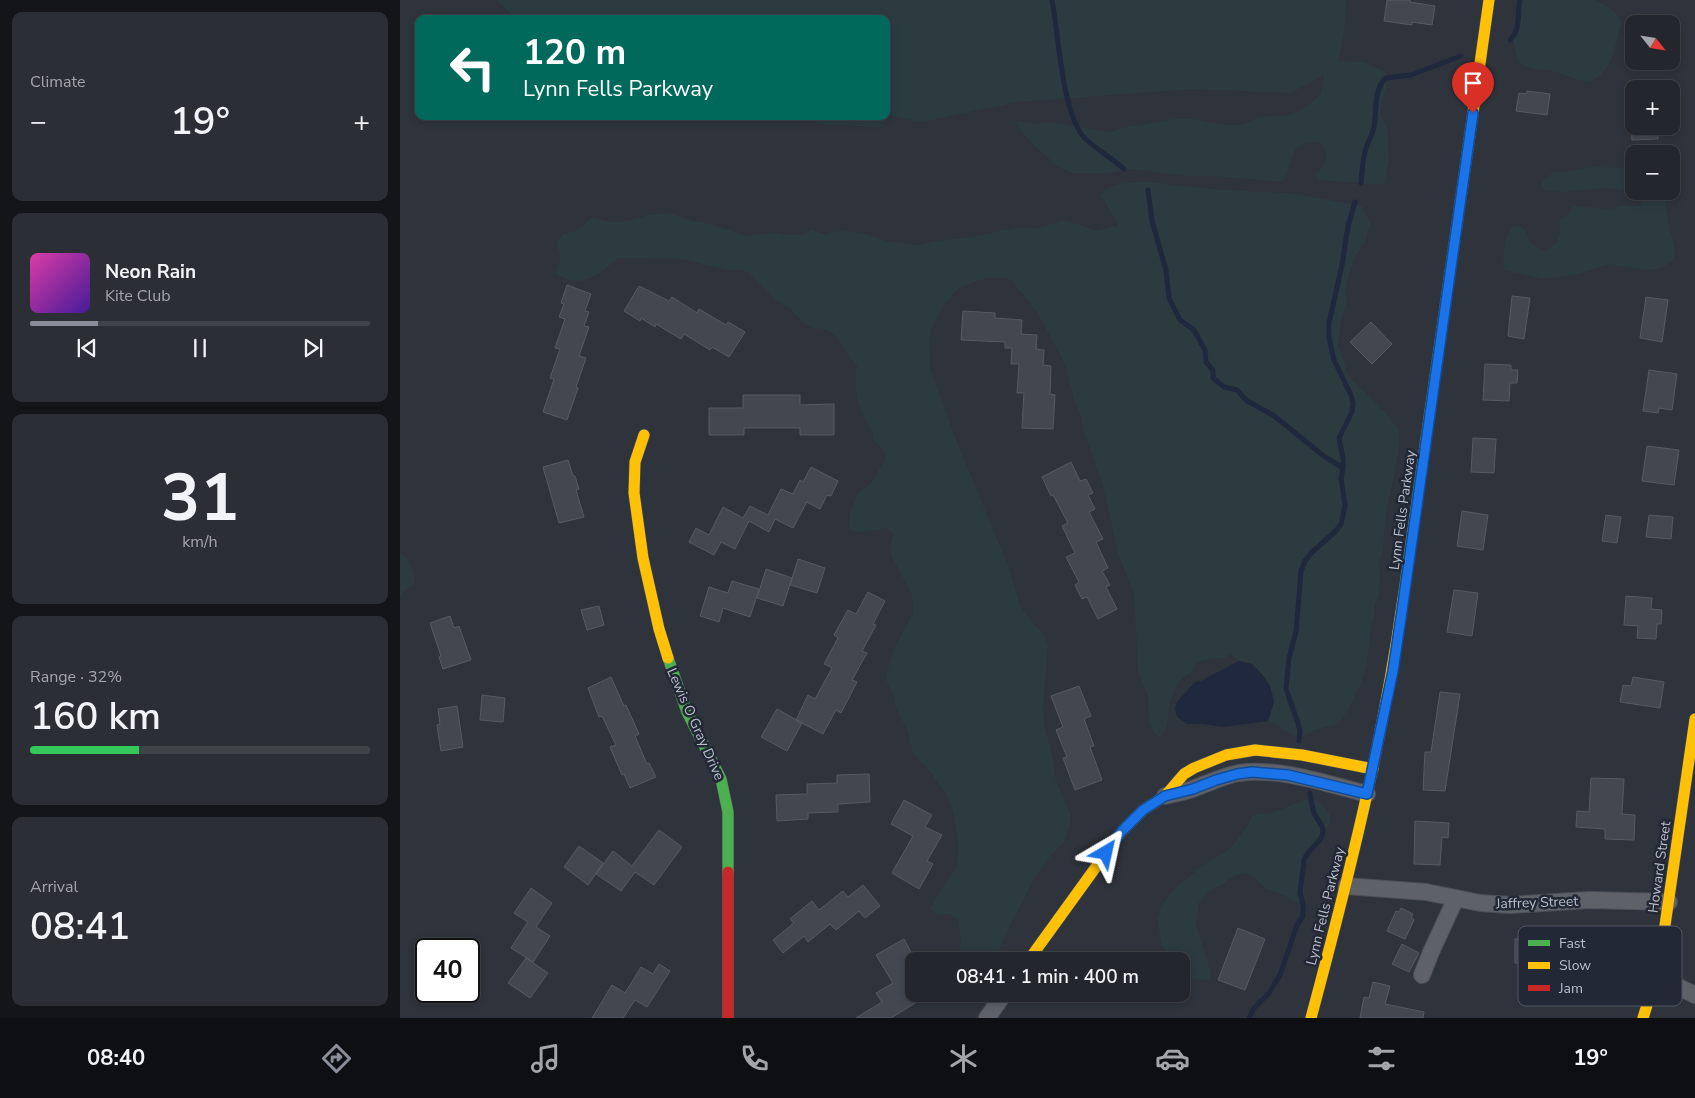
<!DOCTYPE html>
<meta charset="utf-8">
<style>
body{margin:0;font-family:"Nunito Sans",sans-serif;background:#2b2e34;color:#f1f3f6;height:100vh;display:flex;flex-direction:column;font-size:19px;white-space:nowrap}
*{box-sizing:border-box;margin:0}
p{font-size:16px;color:#a3a5a9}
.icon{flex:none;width:28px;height:28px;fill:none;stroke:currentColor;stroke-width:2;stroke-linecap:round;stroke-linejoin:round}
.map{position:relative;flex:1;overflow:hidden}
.panel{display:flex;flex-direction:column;gap:12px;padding:12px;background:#131518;width:400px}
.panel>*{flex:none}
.top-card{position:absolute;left:15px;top:15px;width:475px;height:105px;border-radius:10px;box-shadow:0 2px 8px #0003,0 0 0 1px #404348;background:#00695c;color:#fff;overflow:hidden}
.needle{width:32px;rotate:120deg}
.fabs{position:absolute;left:1225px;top:15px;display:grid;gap:10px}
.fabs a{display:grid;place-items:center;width:55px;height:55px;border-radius:10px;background:#23262c;box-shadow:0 2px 8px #0003,0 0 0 1px #404348;font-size:25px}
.speed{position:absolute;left:15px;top:938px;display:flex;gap:10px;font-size:25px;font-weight:700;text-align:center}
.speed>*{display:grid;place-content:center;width:65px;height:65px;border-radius:50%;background:#23262c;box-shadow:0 2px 8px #0003,0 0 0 1px #404348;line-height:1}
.speed .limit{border:2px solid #111;border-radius:8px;background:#fff;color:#111}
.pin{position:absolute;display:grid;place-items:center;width:42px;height:42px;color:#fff;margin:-51px -21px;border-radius:50% 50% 50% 0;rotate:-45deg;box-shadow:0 0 5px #0007}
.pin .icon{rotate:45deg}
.me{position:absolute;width:55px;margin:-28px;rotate:36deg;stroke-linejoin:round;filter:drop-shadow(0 0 4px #0008)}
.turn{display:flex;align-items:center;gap:18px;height:105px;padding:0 25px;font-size:22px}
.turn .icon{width:65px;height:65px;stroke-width:2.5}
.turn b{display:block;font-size:35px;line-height:42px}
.big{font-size:38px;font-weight:600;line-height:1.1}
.panel .widget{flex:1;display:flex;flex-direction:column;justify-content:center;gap:8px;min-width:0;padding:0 18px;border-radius:10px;background:#2b2e34}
.panel .dial{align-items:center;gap:0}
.dial b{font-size:65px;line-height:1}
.song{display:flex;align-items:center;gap:15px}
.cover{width:60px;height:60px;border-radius:8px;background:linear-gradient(135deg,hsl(320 70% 55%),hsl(260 70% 35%))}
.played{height:5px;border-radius:2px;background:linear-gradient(90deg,#898e98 20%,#404348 20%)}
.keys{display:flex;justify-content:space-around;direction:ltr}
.heat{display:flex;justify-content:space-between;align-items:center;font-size:28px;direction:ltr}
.charge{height:8px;border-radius:4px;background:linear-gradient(90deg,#34c759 32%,#404348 0)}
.trip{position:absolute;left:505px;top:952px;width:285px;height:50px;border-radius:10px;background:#23262c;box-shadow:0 2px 8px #0003,0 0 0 1px #404348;font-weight:600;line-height:50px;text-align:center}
.tabs{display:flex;height:80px;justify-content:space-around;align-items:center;background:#0e0f12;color:#a3a5a9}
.tabs .icon{width:35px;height:35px}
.tabs .on{color:#898e98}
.tabs b{font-size:22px;color:#f1f3f6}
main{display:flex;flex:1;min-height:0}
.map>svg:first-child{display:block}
.green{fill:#2c3b40}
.water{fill:#1f283d}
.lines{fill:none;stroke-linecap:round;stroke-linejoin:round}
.stream{stroke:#1f283d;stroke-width:5}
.building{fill:#43474f;stroke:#575a62}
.street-casing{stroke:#4c4f57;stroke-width:18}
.fast-casing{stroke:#4c4f57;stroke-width:12}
.slow-casing{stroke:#4c4f57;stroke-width:12}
.jam-casing{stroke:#4c4f57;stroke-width:12}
.street{stroke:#5e6168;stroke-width:16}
.fast{stroke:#4caf50;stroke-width:11}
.slow{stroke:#ffc107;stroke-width:11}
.jam{stroke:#c62828;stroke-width:11}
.route-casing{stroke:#114b97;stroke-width:12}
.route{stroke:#1a73e8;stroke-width:9}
.labels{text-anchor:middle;stroke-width:5;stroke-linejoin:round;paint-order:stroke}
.street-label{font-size:14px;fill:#babfca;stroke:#222835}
.key{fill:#222835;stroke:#505562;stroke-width:1}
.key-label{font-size:14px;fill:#babfca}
</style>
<main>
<section class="panel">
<div class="widget"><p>Climate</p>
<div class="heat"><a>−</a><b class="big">19°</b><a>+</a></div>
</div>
<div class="widget">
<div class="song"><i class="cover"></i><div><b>Neon Rain</b><p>Kite Club</p></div></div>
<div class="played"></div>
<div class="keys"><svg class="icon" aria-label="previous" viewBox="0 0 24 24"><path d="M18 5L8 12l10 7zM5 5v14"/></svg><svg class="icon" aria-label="pause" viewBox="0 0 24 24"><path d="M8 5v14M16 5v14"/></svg><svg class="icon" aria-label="next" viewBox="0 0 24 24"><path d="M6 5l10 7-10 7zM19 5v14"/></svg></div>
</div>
<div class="widget dial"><b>31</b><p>km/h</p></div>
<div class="widget"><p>Range · 32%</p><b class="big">160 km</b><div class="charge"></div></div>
<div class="widget"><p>Arrival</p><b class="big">08:41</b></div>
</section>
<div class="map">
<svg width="1295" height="1018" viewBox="0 0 1295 1018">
<rect width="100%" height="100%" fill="#2f333b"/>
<path class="green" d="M97 0H946L944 33 939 61 964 62 986 72 987 84 980 112 988 132 989 161 985 179 982 185 919 180 914 174C926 166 931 154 920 143 911 141 903 143 896 148L883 182 815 176H784L731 169 709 173H671L656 165 632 144 614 121 637 124 650 122 711 132 721 128 774 119H793L826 125H841L848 123 858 117 889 115 901 110 916 99 921 93 924 75 891 93 793 89 618 102 522 122 490 116 481 127 427 125 390 116H486V19H116L99 3Z
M1122 0H1196L1210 8 1216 14 1222 23C1214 45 1214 72 1189 82 1178 81 1169 76 1159 73 1143 68 1132 72 1118 61L1113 39Z
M1191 167 1234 168V191H1264L1268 223 1275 248 1273 261 1263 267 1256 269 1243 270 1209 264 1178 274 1143 279 1104 270C1102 256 1104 239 1111 227 1125 223 1126 233 1131 242 1134 246 1140 249 1145 251L1157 242 1160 232 1159 220 1169 213 1174 206 1209 209 1223 205 1234 207 1241 205 1240 195 1229 191 1206 188 1163 192 1146 191 1142 187 1143 180 1154 172C1167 173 1178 168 1191 167Z
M747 182 822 190 889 193 958 205 963 207 966 216 971 221 965 242 956 255 949 274 945 292 947 301 941 321 938 345 945 364V369L949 377 986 413 999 430V449L986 514 983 550 979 564 980 577 979 595 974 606 975 614 971 627 967 665 961 683 948 710 938 724 914 730 900 739C888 735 880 725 868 721L874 702 873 694 866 680 852 664 839 661 829 654 825 658H815L797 662C792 677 787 673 779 682 776 686 774 692 772 697 766 711 771 724 761 738L755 734 749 722 748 696 738 673 734 593 718 554 703 485 683 429 681 416 674 399 664 362 637 312 611 280 603 278H586L559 288 543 306 531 329 529 339 530 368 555 437 609 568 620 605 630 620 643 634 648 646 643 709 645 728 653 758 656 781 670 813V825L664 842 648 859 632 883 607 931 595 961H557L561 938 558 920 549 914C540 915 535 916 530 908L557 865 559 848 553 812 546 794 529 770 513 754 507 730 496 708 494 697 486 680 488 668 494 649 513 613 512 595 492 557 490 547 493 533 485 528C472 530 464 534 451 530L449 526 450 513 459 492 470 484 485 460 484 451 473 439C473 427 469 427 464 417 455 400 454 384 457 365 442 354 440 324 413 329L402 322 391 309 377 301 348 272 340 270 332 271 282 259 218 258C200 274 180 292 156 273 157 268 160 261 160 256 159 244 153 245 163 234 177 232 182 227 192 217L214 223 236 219 248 215 269 213 293 221 310 224 347 236 373 232 386 235H400L412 230 426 235 431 232 444 231 462 233 486 241 518 245 535 241 565 238 621 227 634 229 662 221H668L698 231 713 226 719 227 704 200 700 197C707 181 732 183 747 182Z
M0 552C9 558 16 573 15 582L0 596Z
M912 797 918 801 929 813 931 820 929 826 918 841 904 855 900 870 905 890 901 902 893 901 886 896 866 889 853 876 843 873 830 878 823 884 809 891 799 902 796 924 811 973 810 980 787 978 781 973V961H772L762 946 760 937 757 918 762 905 772 891 803 865 824 853 832 846 848 824 853 815 874 812Z"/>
<path class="water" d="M839 661 852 664 862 674 870 686 874 702 868 721 822 727 804 724H787L777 717 775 709 777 702 795 682 801 681Z"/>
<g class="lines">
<path class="stream" d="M652 0C659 37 661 105 682 135 693 148 711 157 724 169
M1110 40C1121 30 1117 14 1120 0
M961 183C962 173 962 162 965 152 967 143 972 136 974 127 977 112 973 89 986 78L1011 75 1061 56
M748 190 752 221 766 270 769 298 780 320 794 330 805 350 806 362 813 370V378L824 387 837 390 847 401 873 415 925 457 943 468
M899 741 900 731 898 723 886 689 889 658 896 632 901 571 905 561 911 553 936 531 941 524 945 506 941 478 943 468V458L939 438 952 412 953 403 951 395 934 360 929 338V323L942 265 948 226 955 202
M849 1018 854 1008 869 993 880 975 897 925 903 916V904L900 893 904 860C907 851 916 846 921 838 927 827 918 822 914 813 912 806 911 800 910 793"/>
</g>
<path class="building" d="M987 0H1010V2L1035 6 1032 25 1012 22V25L984 21Z
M1127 91 1150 94 1147 115 1116 111 1119 93 1126 94Z
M1231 126H1257L1258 139 1232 140Z
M167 285 191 294 185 311 189 312 184 326 189 327 179 356 186 358 176 387 178 388 167 420 143 412 154 379 150 378 160 349 155 348 165 319 159 317 164 304 161 303Z
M239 286 269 301 272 297 297 313 299 309 326 325 328 322 345 332 329 357 312 347 310 350 284 334 281 339 256 324 255 327 241 318 240 321 224 311Z
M1112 296 1130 298 1124 339 1108 336Z
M1246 297 1268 300 1262 342 1240 338Z
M563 311 595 313V318L622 320 621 334 637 335 636 349 644 350 643 365 651 366 650 394 655 395 653 429 622 428 624 393H617L619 364H611L612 348H605V342L561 340Z
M971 322 992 344 972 364 950 342Z
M1085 364 1111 365V370H1118L1117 383H1110L1109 401 1083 400Z
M1249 370 1277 374 1272 410 1259 408 1258 413 1243 411Z
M343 395H400V405L434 404V435H400V428H344V435H309V408H343Z
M1073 438 1096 439 1094 473 1071 472Z
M1247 446 1279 450 1274 485 1242 481Z
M168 460 173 476H175L179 489 176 490 184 517 159 523 143 467Z
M671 462 680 481 686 479 693 493 688 495 695 509 689 512 703 539 696 542 708 568 702 571 710 585 706 587 717 609 698 619 687 597 682 599 675 585 679 582 666 557 675 553 662 526 668 523 653 495 651 496 642 477Z
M411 467 438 481 431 496 427 495 420 509 407 502 393 528 375 519 369 532 349 521 335 549 321 542 314 555 289 542 296 528 309 535 323 507 343 518 350 506 368 515 381 489 393 494 400 480 403 482Z
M1062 511 1088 515 1083 550 1057 546Z
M1206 515 1221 517 1217 543 1202 541Z
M1249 515 1273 517 1271 539 1246 537Z
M398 559 425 568 417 593 390 585Z
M366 569 392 578 383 606 357 598Z
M332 581 359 589 350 617 323 608 319 622 300 616 309 587 328 593Z
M1054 590 1078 593 1072 636 1047 632Z
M468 592 485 601 473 624 476 625 462 651 467 653 452 680 457 682 441 713 436 710 423 734 396 720 408 695 415 699 432 668 424 664 438 638 434 635 448 610 456 614Z
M1226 596 1252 598 1251 609 1262 610 1261 624H1257L1256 639 1237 638 1238 626 1224 625Z
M199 606 204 625 187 630 181 610Z
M50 616 54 628 59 626 71 660 43 669 39 657 41 656 30 623Z
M211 677 224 706 226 705 239 734 235 736 247 764 249 763 256 777 230 788 224 774 222 775 210 747 216 745 202 716 199 717 188 688Z
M1233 677 1264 682 1260 708 1220 702 1223 685 1231 686Z
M679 686 691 716 684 719 694 746 690 747 702 780 675 790 663 758 667 757 656 730 663 727 651 696Z
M1040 692 1060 694 1045 791 1023 790 1025 752H1031Z
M82 695 105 698 103 722 80 720Z
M57 706 63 747 41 751 37 725 40 724 38 709Z
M377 709 402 723 387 751 361 737Z
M469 774 470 802 438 804V812L408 813V819L377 821 376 795 407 794V784L437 783V775Z
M1191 778 1224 779 1222 814 1235 815 1234 840 1205 839V829L1176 827 1177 811 1189 812Z
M504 800 532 815 525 827 542 835 527 861 533 864 519 889 492 873 513 836 491 824Z
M1015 821 1049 823 1048 838 1042 837 1040 865 1014 864Z
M259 830 282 847 254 885 235 872 221 891 196 874 213 851 232 866Z
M179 846 203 863 188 885 164 867Z
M463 885 480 906 465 918 459 911 436 930 430 924 408 942 404 936 383 953 373 940 394 923 390 919 412 901 419 910 443 891 448 897Z
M131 888 152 903 136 927 150 936 133 962 111 948 128 922 114 913Z
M1001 908 1013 914 1011 918 1014 920 1005 939 987 931 996 911 999 912Z
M838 928 865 939 845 990 818 980Z
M504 939 512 954 506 958 514 971V994H516L520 1000 491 1018H456L482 1002 476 993 493 983 476 955Z
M1115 939H1155V963H1115Z
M1002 944 1019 953 1009 972 992 964Z
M126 958 148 973 130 998 108 983Z
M259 964 270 971 247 1007 235 1000 223 1018H192L212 985 225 993 241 967 253 974Z
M973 982 990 986 985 1004 1024 1012 1023 1018H960L964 997 969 998Z"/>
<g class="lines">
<g class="street-casing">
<path id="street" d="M765 796C775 793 786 792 795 788 809 783 823 776 839 773 879 767 928 784 967 794
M946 886 1026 892 1080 903 1110 905 1189 900 1269 902
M1022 975 1031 952 1056 898
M1256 976 1295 995
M587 1018 604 994"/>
</g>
<g class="fast-casing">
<path id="fast" d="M1003 599 1064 176
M268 658 287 712 321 779 328 812V872"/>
</g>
<g class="slow-casing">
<path id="slow" d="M1064 176 1089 0
M244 435 235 462 234 493 243 558 259 629 268 658
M628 961 722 831 743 810 765 796 784 774 794 768 826 755 855 750 902 755 973 769
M911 1018C948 880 983 741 1003 599
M1243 1018 1256 976 1262 946 1295 719"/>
</g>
<g class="jam-casing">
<path id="jam" d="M328 872V1018"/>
</g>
<use href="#street" class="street"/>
<use href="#fast" class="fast"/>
<use href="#slow" class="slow"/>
<use href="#jam" class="jam"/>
</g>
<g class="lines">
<g class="route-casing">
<path id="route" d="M706 853 722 831 743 810 765 796 793 789 816 780 837 774 852 772 888 775 967 794 993 671 1002 611 1073 113"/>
</g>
<use href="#route" class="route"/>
</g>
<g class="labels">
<g class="street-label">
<text transform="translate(1002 510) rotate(-82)" y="5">Lynn Fells Parkway</text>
<text transform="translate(296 724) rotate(66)" y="5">Lewis O Gray Drive</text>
<text transform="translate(1259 867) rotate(-82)" y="5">Howard Street</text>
<text transform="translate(1137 902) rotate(-2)" y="5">Jaffrey Street</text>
<text transform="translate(925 906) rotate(-76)" y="5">Lynn Fells Parkway</text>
</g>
</g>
<rect x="1118" y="926" width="164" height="80" rx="8" class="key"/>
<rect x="1128" y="940" width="22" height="6" fill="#4caf50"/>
<rect x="1128" y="962" width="22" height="7" fill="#ffc107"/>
<rect x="1128" y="985" width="22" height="6" fill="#c62828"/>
<g class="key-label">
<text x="1159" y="948">Fast</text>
<text x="1159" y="970">Slow</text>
<text x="1159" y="993">Jam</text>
</g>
</svg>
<div class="fabs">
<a><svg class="needle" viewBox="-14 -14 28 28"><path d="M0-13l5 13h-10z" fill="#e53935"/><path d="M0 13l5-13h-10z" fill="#a3a5a9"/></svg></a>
<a>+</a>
<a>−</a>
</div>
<div class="speed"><div class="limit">40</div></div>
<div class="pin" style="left:1073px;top:113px;background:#d93025"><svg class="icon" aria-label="arrive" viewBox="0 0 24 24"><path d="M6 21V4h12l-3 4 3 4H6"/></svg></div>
<svg class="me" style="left:706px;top:853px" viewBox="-20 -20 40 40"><path d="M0-17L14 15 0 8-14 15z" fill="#1a73e8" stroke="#fff" stroke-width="4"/></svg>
<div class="trip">08:41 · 1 min · 400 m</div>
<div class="top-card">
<div class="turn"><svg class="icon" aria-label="left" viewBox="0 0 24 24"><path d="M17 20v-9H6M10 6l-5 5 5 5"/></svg><div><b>120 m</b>Lynn Fells Parkway</div></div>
</div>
</div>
</main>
<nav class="tabs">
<b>08:40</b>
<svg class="icon on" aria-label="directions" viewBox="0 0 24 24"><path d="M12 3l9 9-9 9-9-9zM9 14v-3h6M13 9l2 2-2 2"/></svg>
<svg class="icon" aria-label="music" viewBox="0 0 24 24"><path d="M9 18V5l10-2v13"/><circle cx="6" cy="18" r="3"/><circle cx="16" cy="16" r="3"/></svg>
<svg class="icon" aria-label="phone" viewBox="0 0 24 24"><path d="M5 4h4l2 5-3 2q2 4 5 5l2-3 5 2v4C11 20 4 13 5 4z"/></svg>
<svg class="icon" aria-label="climate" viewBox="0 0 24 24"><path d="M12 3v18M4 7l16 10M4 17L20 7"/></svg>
<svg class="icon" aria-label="car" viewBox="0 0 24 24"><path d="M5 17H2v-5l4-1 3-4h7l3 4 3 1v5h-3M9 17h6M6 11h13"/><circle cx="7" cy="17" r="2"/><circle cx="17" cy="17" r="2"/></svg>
<svg class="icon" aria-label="filters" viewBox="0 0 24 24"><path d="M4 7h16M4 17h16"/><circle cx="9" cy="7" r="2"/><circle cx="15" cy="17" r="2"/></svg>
<b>19°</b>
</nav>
